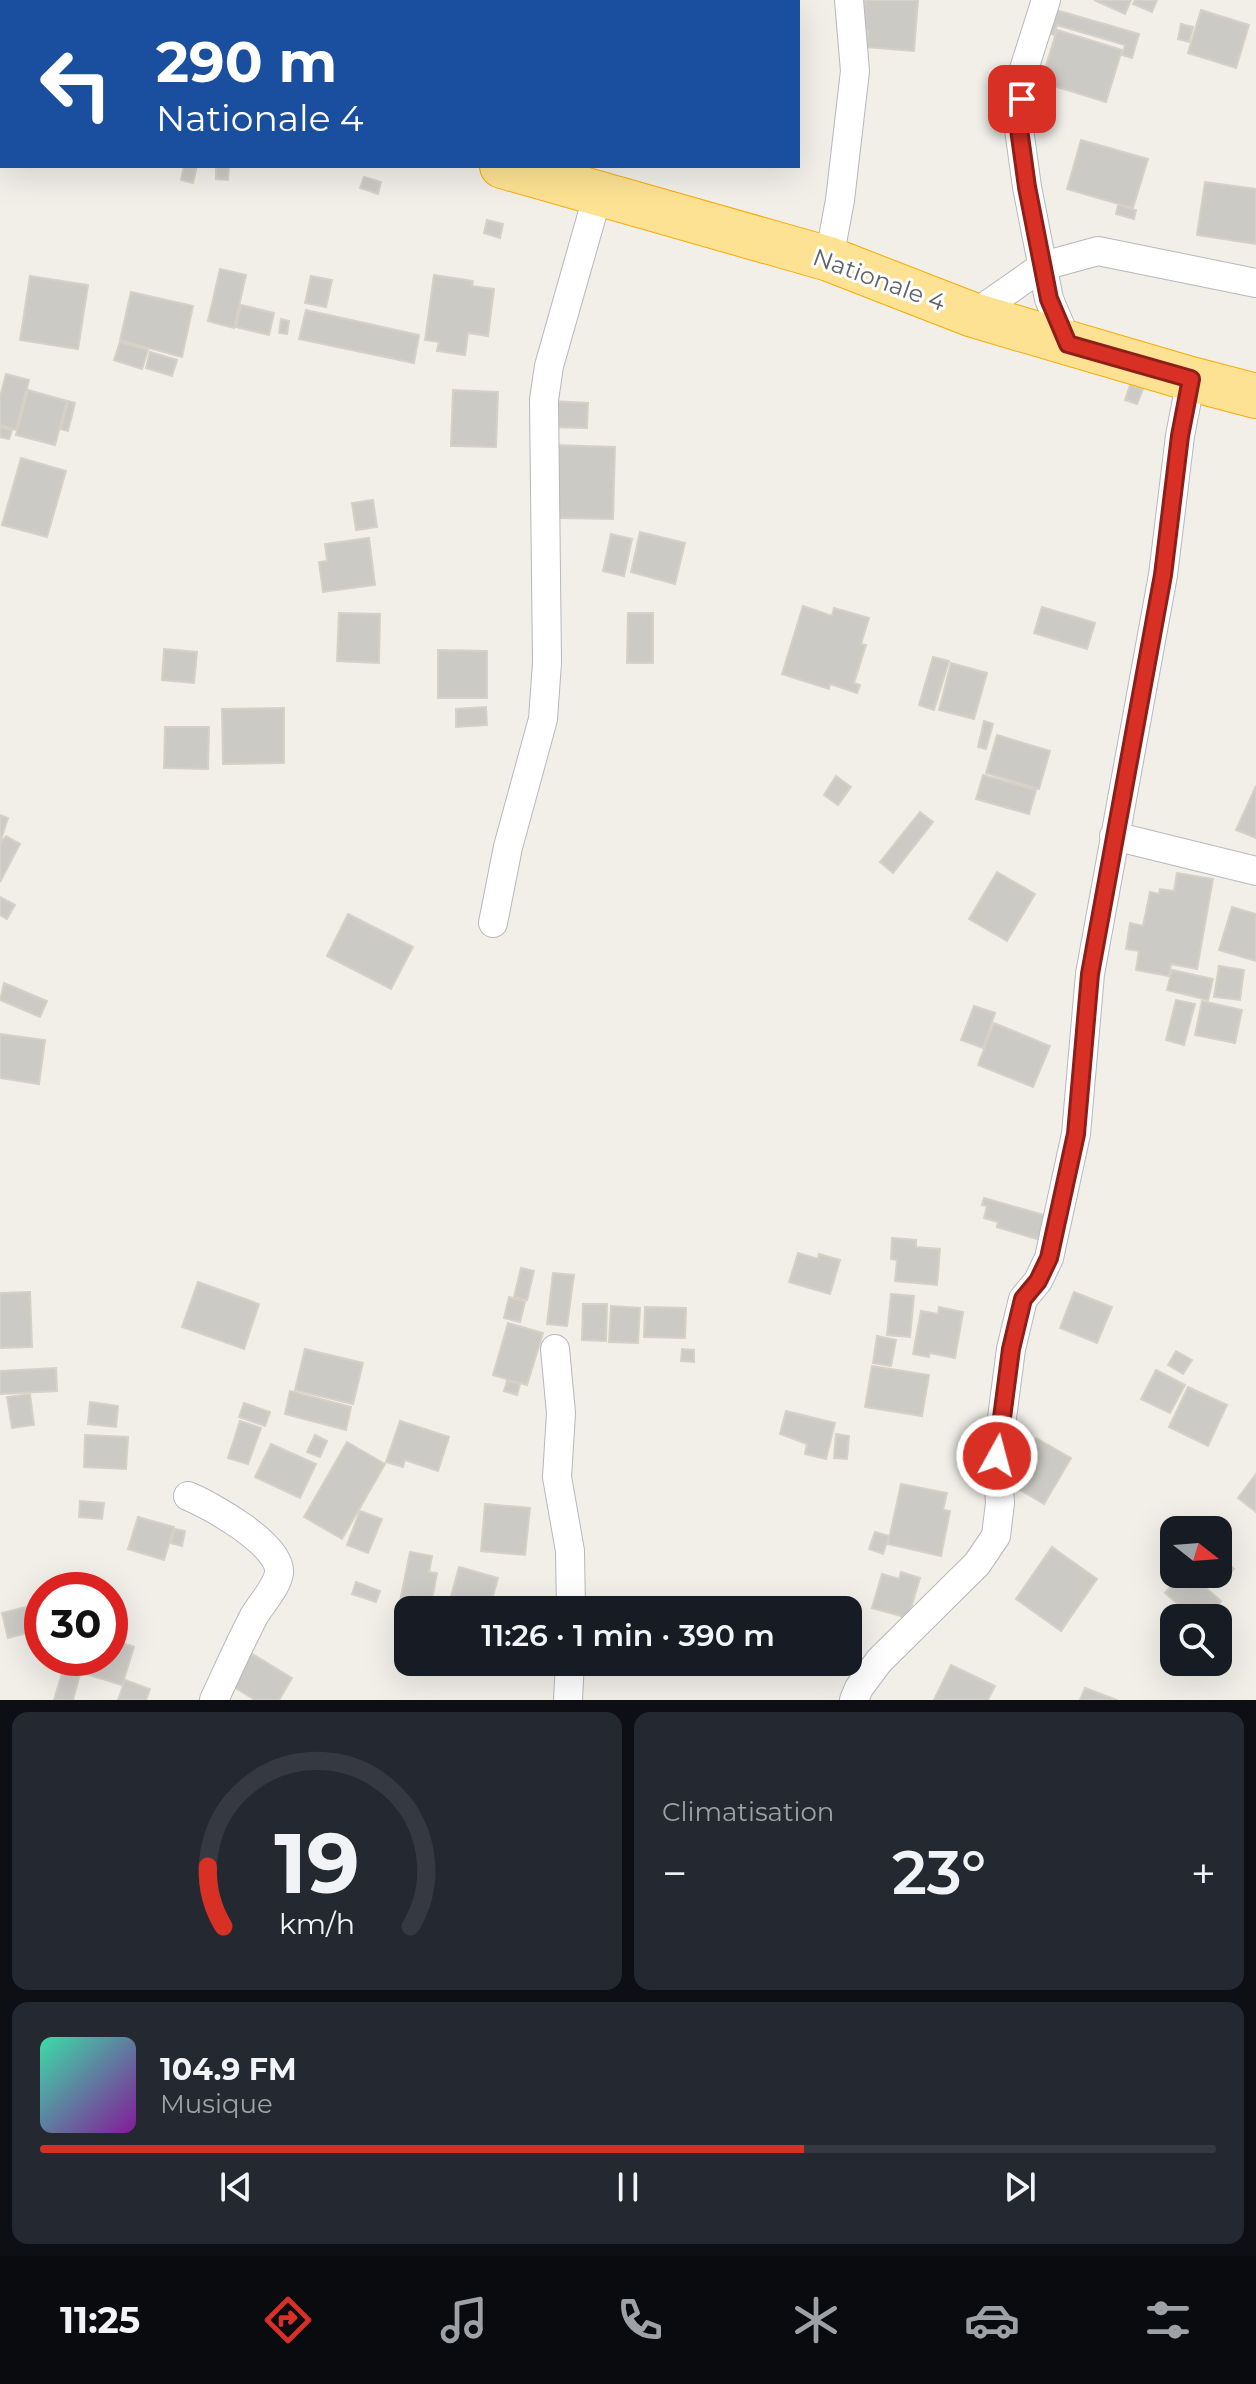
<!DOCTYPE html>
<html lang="fr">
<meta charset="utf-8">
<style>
body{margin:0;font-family:Montserrat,sans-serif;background:#242831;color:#f1f3f6;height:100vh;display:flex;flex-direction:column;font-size:30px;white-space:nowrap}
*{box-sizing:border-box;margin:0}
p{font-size:26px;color:#9ea1a6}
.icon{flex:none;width:44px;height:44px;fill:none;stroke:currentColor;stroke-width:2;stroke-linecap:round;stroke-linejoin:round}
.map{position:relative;height:1700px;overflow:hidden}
.sheet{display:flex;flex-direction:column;gap:12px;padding:12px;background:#0d0f14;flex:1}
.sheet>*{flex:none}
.banner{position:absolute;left:0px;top:0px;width:800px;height:168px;box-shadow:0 8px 32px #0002;background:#1a4fa0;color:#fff;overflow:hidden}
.needle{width:52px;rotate:107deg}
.tools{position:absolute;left:1160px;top:1516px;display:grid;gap:16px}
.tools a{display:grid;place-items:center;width:72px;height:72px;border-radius:16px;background:#171b24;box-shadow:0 8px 32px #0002;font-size:40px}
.speed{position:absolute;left:24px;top:1572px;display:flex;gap:16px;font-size:40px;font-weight:700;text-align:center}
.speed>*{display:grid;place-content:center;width:104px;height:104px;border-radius:50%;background:#171b24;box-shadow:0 8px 32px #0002;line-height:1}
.speed .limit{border:12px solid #d22;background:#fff;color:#111}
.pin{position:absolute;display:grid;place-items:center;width:68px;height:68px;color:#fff;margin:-34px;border-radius:16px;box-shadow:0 4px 12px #0006}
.me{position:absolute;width:88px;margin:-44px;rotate:7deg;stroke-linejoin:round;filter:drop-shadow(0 0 6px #0008)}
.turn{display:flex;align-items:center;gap:28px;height:168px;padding:0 24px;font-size:36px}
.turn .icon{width:104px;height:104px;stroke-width:2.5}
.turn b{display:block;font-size:56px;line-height:68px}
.big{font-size:60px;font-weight:600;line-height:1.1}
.sheet .tile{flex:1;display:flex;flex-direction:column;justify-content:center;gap:12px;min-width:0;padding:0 28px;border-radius:16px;background:#242831}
.sheet .dial{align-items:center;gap:0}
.dial svg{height:208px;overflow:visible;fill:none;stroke:#363941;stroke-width:7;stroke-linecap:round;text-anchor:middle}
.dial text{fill:#f1f3f6;stroke:none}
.song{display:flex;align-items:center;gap:24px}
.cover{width:96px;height:96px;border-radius:12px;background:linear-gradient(135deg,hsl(160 70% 55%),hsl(290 70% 35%))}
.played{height:8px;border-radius:4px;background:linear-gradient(90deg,#d93025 65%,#363941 65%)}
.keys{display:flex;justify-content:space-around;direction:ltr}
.heat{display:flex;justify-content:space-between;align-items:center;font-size:44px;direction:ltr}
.sheet .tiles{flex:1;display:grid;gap:12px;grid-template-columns:1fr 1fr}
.tile:last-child{grid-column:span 2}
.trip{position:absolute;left:394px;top:1596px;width:468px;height:80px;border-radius:16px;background:#171b24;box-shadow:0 8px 32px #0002;font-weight:600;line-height:80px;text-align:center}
.tabs{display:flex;height:128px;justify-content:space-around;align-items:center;background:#090b0e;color:#9ea1a6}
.tabs .icon{width:56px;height:56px}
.tabs .on{color:#d93025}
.tabs b{font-size:36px;color:#f1f3f6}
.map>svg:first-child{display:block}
.building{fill:#cccac5;stroke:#d6d1c6;stroke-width:2}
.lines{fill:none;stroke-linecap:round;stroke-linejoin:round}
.street-casing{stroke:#b5b8bc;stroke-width:30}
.highway-casing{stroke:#f9ab00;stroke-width:46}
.street{stroke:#fff;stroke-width:28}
.highway{stroke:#fde293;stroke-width:44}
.route-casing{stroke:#8d1f18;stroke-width:20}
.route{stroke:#d93025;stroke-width:14}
.labels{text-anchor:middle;stroke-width:6;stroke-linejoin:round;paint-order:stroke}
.street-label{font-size:24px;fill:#5f6368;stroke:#fff}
</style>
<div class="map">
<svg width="1256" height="1700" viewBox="0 0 1256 1700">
<rect width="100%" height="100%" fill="#f1efe8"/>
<path class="building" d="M865 0H918L914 51 866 47 868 30 862 29Z
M1094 0H1131L1125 14Z
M1135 0H1157L1152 12 1133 4Z
M1049 8 1139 34 1132 58 1122 55 1125 45 1057 25 1054 35 1043 31Z
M1201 10 1249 25 1236 68 1188 53Z
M1181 24 1193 27 1189 42 1178 39Z
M1057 30 1122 50 1106 102 1041 82Z
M1081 140 1148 159 1133 208 1067 189Z
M184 166H197L193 183 181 180Z
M216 166H229L228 180 216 179Z
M364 177 381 182 378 194 360 188Z
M1205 182 1256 189V244L1197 235Z
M1118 205 1136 210 1134 219 1116 214Z
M487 220 503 224 500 238 484 233Z
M220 269 246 275 234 328 208 321Z
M434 275 473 281 472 286 494 289 488 336 468 333 465 355 437 351 439 342 425 340Z
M30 276 88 285 78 349 20 340Z
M311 276 332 280 326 307 305 303Z
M131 292 193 306 182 357 120 340Z
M241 305 274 313 269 335 236 327Z
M306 310 419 335 414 363 299 339Z
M281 319 289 321 287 334 279 333Z
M120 342 148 350 142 369 114 360Z
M150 352 177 360 172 376 146 368Z
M6 374 29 380 16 430 0 425V397Z
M1130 385 1143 389 1137 404 1125 400Z
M28 390 67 401 55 445 16 435Z
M453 390 498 392 496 447 451 446Z
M68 401 75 403 68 431 61 429Z
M552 401 588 403 587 428 550 427Z
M0 427 12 430 9 439 0 437Z
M553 445 615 447 613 519 558 518Z
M21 458 66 471 47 537 2 525Z
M373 500 377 527 356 530 352 503Z
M640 532 685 543 675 584 631 572Z
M611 534 632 539 624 576 603 571Z
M369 538 375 585 323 592 319 562 327 561 325 544Z
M803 606 832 616 834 608 869 618 861 644 866 645 854 683 860 685 857 693 830 684 829 689 782 674Z
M1042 607 1095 623 1087 649 1034 633Z
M339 613 380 614 379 663 337 661Z
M628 613H653V663H627Z
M164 649 197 652 194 683 162 680Z
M438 650 487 651V698H438Z
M933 657 949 661 934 710 919 705Z
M951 663 987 673 974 719 939 710Z
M486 707 487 725 456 727V709Z
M284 708V763L223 764 222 709Z
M984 721 993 724 986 749 978 747Z
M165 727H209L208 769 164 768Z
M997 735 1050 751 1039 789 986 773Z
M983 775 1036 790 1029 814 976 799Z
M836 776 851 787 838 805 824 795Z
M1256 786V838L1236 830Z
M920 812 933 822 893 873 880 862Z
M0 815 8 818 0 843Z
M6 836 20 844 0 882V844Z
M997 872 1035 894 1007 941 969 919Z
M1177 873 1213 879 1197 969 1171 964 1169 976 1136 970 1139 951 1126 949 1130 923 1143 926 1150 892 1159 894 1160 889 1174 891Z
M0 897 15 905 7 919 0 915Z
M1232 907 1256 914V961L1219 950Z
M348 914 413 947 391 989 327 956Z
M1219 966 1244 970 1240 1000 1214 997Z
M1172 970 1213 979 1208 1000 1167 990Z
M4 983 47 1001 40 1017 0 1000Z
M1176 1000 1195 1004 1184 1045 1166 1040Z
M1202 1001 1242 1010 1235 1043 1195 1035Z
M974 1006 995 1013 983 1048 961 1040Z
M994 1023 1050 1046 1033 1087 978 1065Z
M0 1034 45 1040 39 1084 0 1078Z
M984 1198 1047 1216 1040 1240 997 1227 998 1222 984 1218 987 1206 982 1205Z
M892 1238 916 1240V1247L940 1249 937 1285 895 1281 897 1260 891 1259Z
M798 1253 818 1259 819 1254 840 1260 830 1294 789 1282Z
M521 1268 534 1271 527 1300 514 1297Z
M553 1273 574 1275 567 1326 547 1324Z
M198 1282 259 1304 244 1349 182 1327Z
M30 1292 32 1347 0 1348V1293Z
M1074 1292 1112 1307 1097 1343 1060 1328Z
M891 1294 914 1296 910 1337 887 1335Z
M509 1297 525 1302 520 1322 504 1318Z
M583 1304H607L606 1341 582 1340Z
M611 1306 640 1308 638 1343 609 1342Z
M645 1307 686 1308 685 1338 644 1337Z
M939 1307 963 1312 955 1358 930 1353 929 1357 913 1354 921 1311 938 1314Z
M508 1323 543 1333 527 1385 493 1375Z
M877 1336 896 1340 891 1366 873 1363Z
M305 1349 363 1363 353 1404 295 1390Z
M682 1349 694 1350V1362L681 1361Z
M1176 1351 1192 1360 1183 1374 1168 1365Z
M872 1366 929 1375 922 1416 865 1407Z
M56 1368 57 1391 0 1394V1371Z
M1156 1370 1185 1385 1170 1413 1141 1399Z
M507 1381 520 1384 517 1395 504 1391Z
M1188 1387 1227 1405 1208 1446 1169 1427Z
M290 1391 351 1407 346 1430 285 1414Z
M30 1394 34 1425 12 1428 7 1397Z
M90 1402 118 1406 116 1427 88 1424Z
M244 1403 270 1412 265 1426 239 1417Z
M786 1411 835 1423 826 1459 805 1454 807 1444 780 1434Z
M240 1421 261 1428 248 1464 228 1458Z
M400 1421 449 1437 438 1471 405 1460 403 1467 386 1462Z
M836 1434 849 1436 847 1459 834 1458Z
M85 1435 128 1437 126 1469 84 1467Z
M315 1435 327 1441 320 1457 307 1452Z
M1036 1438 1071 1458 1044 1504 1010 1484Z
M347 1442 385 1464 342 1539 304 1517Z
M271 1444 316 1464 300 1498 255 1477Z
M1256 1474V1512L1238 1498Z
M901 1484 947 1493 943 1510 950 1511 941 1556 888 1544Z
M80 1501 104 1503 102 1519 79 1517Z
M485 1504 530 1508 525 1555 481 1551Z
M360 1511 382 1519 368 1553 347 1545Z
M138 1517 174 1527 164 1560 128 1549Z
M175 1529 185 1531 182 1546 171 1543Z
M875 1532 889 1536 883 1554 869 1549Z
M1052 1547 1097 1579 1061 1631 1016 1599Z
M410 1552 432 1556 429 1572 437 1573 430 1610H408V1619L397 1616Z
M1218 1554 1234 1569 1218 1585 1206 1574H1218Z
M459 1567 498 1578 489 1610 450 1600Z
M901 1572 920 1578 908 1618 872 1608 882 1574 899 1579Z
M1181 1574H1190L1221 1601 1207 1618H1194L1165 1593Z
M356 1582 380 1591 376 1602 352 1594Z
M449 1600 486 1610H446Z
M42 1603V1629L8 1638 2 1613Z
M110 1639 134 1647 122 1685 70 1669 73 1658H110Z
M249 1652 292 1678 279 1700H255L229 1684Z
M951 1665 995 1686 988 1700H934Z
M63 1670 80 1674 73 1700H54Z
M125 1680 150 1689 146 1700H118Z
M1085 1688 1117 1700H1080Z"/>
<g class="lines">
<g class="street-casing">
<path id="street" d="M281 0V2
M1046 0 1024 69 1019 129 1027 187 1049 299 1068 344
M419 2 420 0
M618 2 620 0
M829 259 840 200 855 71 849 0
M973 315 1043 266 1098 251 1256 283
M1114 836 1256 871
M493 923 508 847 543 719 547 663 544 400 549 366 598 194
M555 1349 561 1413 557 1477 570 1551 571 1610
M188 1496C210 1505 282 1545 279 1573 277 1587 261 1604 254 1616 240 1643 227 1672 214 1700
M568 1700 570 1662
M854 1700 859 1688 879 1661 977 1564 996 1536 1000 1503 997 1456 1011 1349 1023 1299 1038 1281 1049 1258 1076 1134 1090 974 1163 575 1180 436 1191 379"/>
</g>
<g class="highway-casing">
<path id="highway" d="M0 41H2
M502 166 829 259 973 315 1191 379 1256 396"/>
</g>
<use href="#street" class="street"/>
<use href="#highway" class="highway"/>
</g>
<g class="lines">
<g class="route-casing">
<path id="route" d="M997 1456 1011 1349 1023 1299 1038 1281 1049 1258 1076 1134 1090 974 1163 575 1180 436 1191 379 1068 344 1049 299 1027 187 1019 129 1022 99"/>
</g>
<use href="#route" class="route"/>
</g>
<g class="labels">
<g class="street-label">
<text transform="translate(879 280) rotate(20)" y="8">Nationale 4</text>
</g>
</g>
</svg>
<div class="tools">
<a><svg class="needle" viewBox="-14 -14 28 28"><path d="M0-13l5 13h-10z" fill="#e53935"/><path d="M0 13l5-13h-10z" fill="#9ea1a6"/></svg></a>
<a><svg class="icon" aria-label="search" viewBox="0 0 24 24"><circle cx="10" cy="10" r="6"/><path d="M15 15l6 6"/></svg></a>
</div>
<div class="speed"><div class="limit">30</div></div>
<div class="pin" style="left:1022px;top:99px;background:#d93025"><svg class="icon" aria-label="arrive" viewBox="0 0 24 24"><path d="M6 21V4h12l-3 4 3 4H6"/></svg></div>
<svg class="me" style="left:997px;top:1456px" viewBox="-20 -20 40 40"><circle r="17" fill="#d93025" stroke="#fff" stroke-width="3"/><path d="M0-11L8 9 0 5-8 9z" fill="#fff"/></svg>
<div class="trip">11:26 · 1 min · 390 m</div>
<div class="banner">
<div class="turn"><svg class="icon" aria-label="left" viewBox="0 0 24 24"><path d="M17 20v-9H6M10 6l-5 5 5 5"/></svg><div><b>290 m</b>Nationale 4</div></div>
</div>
</div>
<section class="sheet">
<div class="tiles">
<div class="tile dial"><svg viewBox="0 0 100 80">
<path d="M14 69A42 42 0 1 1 86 69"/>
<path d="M14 69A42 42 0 0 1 8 46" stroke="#d93025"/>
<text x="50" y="56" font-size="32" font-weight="700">19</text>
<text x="50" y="72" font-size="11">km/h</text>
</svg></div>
<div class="tile"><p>Climatisation</p>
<div class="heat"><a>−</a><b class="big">23°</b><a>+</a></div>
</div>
<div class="tile">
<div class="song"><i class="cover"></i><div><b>104.9 FM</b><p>Musique</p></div></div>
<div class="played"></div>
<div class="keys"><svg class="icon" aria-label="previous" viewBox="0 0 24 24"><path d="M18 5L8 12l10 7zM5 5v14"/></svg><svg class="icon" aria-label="pause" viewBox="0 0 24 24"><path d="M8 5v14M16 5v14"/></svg><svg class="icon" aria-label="next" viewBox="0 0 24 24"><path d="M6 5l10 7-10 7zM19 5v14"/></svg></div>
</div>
</div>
</section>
<nav class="tabs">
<b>11:25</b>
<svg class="icon on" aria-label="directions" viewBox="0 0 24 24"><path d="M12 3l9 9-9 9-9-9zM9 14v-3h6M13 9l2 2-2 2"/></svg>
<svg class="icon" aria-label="music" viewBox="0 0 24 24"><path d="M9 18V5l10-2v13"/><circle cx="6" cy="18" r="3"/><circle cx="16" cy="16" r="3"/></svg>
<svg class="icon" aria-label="phone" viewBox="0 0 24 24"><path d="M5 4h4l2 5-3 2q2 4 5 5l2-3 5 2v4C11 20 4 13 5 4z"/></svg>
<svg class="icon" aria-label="climate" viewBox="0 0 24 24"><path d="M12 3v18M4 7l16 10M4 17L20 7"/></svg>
<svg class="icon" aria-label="car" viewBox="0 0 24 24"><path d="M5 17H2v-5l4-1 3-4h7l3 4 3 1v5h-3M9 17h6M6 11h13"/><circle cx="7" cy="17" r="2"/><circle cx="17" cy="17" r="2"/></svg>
<svg class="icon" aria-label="filters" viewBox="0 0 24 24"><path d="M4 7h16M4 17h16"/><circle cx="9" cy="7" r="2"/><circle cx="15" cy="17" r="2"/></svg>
</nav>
